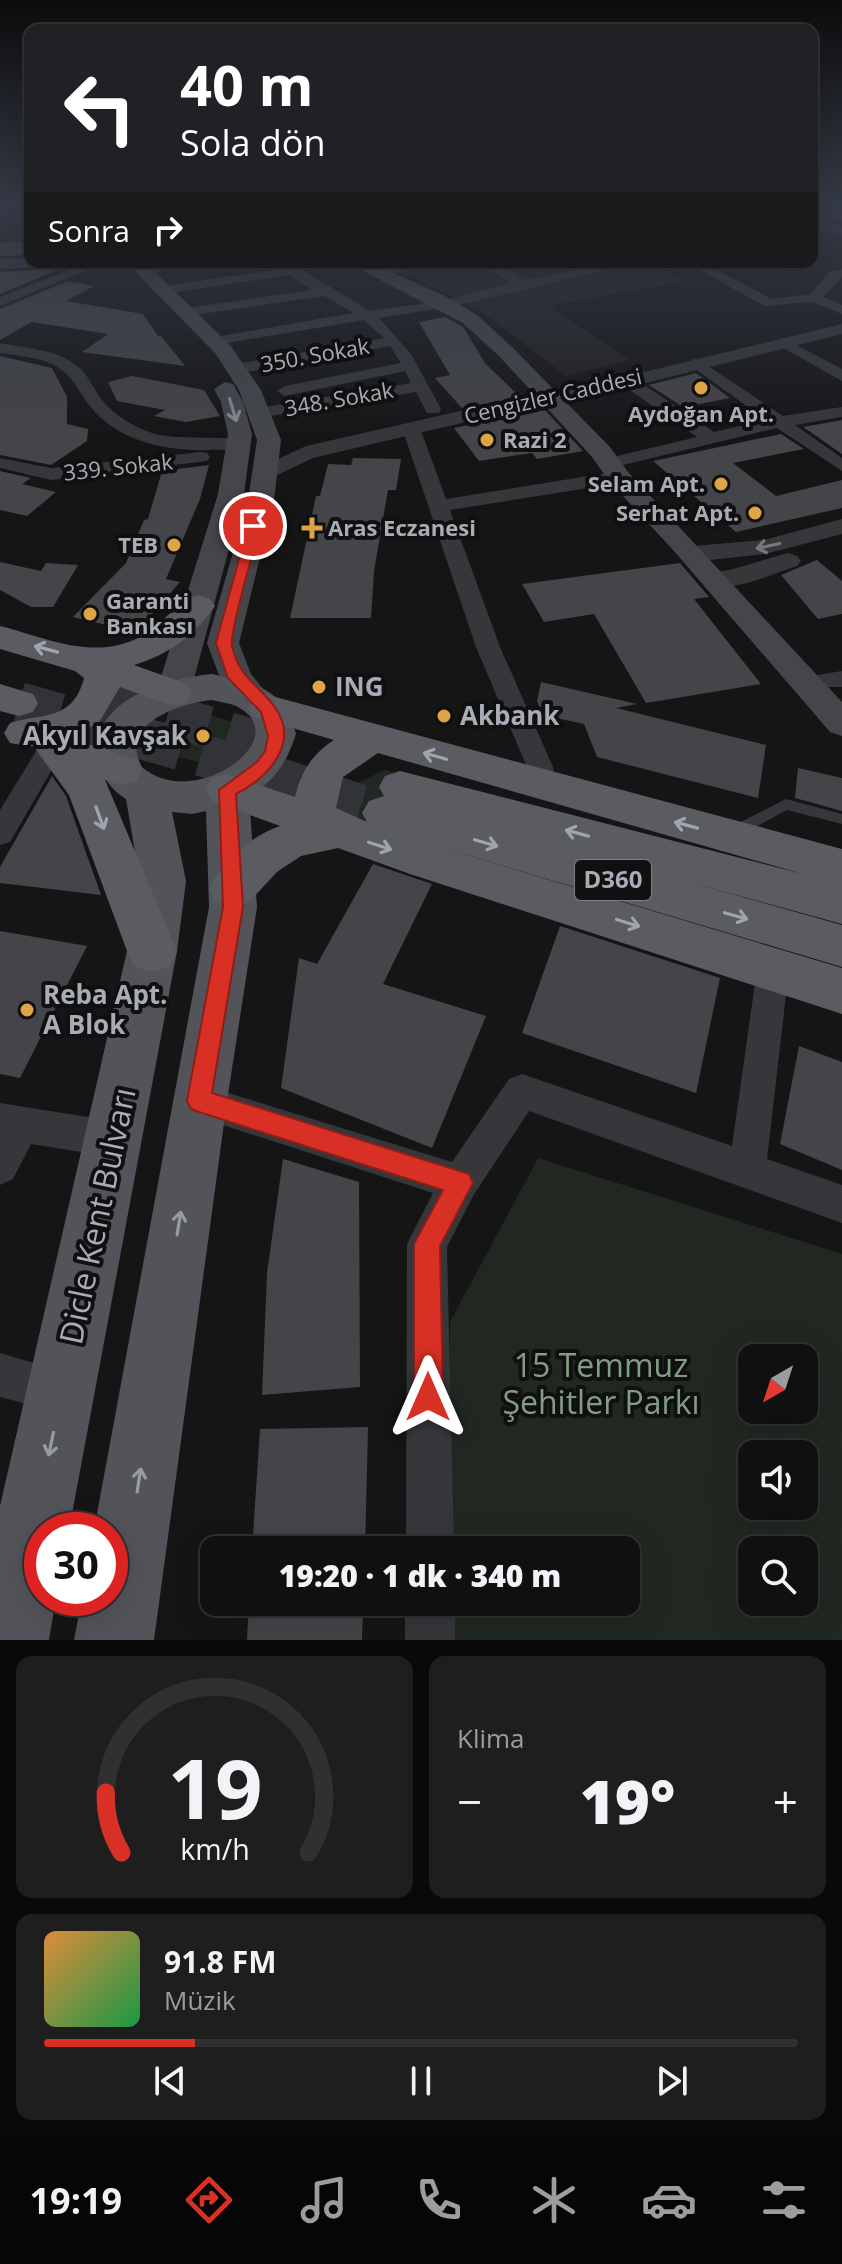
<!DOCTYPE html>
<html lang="tr">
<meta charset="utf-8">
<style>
body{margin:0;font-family:"Open Sans",sans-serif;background:#1e1e1e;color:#f1f3f6;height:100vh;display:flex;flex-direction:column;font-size:30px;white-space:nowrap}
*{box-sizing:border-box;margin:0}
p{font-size:26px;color:#9c9d9f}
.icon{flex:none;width:44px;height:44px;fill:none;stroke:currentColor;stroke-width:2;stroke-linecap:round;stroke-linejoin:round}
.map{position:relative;height:1640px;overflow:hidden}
.side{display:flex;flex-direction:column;gap:16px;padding:16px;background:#090909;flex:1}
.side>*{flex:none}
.guide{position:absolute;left:24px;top:24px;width:794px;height:244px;border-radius:16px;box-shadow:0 8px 32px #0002,0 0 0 2px #303030;background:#202124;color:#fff;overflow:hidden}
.needle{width:52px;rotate:219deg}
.tools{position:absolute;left:738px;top:1344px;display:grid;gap:16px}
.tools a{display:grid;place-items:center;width:80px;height:80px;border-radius:16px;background:#101010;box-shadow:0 8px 32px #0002,0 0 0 2px #303030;font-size:40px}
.speed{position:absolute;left:24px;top:1512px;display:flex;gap:16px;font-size:40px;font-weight:700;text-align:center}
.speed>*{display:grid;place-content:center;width:104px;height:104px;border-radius:50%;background:#101010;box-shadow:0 8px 32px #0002,0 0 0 2px #303030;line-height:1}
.speed .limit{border:12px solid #d22;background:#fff;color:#111}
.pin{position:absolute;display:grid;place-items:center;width:68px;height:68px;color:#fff;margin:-34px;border:4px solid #fff;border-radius:50%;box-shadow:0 2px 8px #0007}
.me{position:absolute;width:88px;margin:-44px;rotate:0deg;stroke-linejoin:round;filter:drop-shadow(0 0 6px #0008)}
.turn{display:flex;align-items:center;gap:28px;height:168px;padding:0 24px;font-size:36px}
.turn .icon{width:104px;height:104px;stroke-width:2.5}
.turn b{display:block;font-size:56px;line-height:68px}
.then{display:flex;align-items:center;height:76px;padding:0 24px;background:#0003;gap:16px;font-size:30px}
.big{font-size:60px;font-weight:800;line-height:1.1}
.side .card{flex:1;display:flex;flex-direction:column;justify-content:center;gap:12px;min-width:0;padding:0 28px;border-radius:16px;background:#1e1e1e}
.side .dial{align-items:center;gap:0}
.dial svg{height:208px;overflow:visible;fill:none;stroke:#303030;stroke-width:7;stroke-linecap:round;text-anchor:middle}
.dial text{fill:#f1f3f6;stroke:none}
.song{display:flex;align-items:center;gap:24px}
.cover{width:96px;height:96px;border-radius:12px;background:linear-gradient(135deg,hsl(30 70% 55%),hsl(140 70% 35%))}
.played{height:8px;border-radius:4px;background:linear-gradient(90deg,#d93025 20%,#303030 20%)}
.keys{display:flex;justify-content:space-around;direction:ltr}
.heat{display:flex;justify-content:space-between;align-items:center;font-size:44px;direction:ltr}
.side .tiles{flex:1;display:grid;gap:16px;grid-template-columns:1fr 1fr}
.card:last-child{grid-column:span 2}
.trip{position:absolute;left:200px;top:1536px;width:440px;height:80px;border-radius:16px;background:#101010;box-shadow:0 8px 32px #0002,0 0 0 2px #303030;font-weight:800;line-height:80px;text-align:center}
.tabs{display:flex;height:128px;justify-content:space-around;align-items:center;background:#060606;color:#9c9d9f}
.tabs .icon{width:56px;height:56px}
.tabs .active{color:#d93025}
.tabs b{font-size:36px;color:#f1f3f6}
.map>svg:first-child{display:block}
.built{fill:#212123}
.green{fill:#212822;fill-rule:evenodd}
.building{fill:#444549}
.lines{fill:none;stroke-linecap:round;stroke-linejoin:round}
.trunk-tunnel{stroke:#323336;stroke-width:42;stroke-dasharray:42 21;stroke-linecap:butt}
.service{fill:#36373b;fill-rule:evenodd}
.minor{fill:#36373b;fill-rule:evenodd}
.tertiary{fill:#36373b;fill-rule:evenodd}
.secondary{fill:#44464b;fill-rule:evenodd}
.primary{fill:#52545a;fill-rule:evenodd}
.trunk{fill:#5a5c62;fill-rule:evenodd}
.oneway{stroke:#858990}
.oneway2{stroke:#75787e}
.oneway3{stroke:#a0a5ad}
.oneway4{stroke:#979ba3}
.route{fill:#d93025;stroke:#8d1f18;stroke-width:2}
.poi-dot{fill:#dfa544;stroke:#101011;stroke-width:3}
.labels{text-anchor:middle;stroke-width:8;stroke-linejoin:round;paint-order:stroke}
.far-street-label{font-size:22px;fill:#a8adb5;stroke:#101011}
.far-poi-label{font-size:22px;font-weight:bold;fill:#a8adb5;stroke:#101011;text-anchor:start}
.shield{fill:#101011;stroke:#7a7e84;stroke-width:2}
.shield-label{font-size:24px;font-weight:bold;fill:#a8adb5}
.poi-label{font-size:26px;font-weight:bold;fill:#a8adb5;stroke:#101011;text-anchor:start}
.near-street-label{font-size:32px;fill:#a8adb5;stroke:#101011}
.near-park-label{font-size:32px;fill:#819e82;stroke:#101011}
</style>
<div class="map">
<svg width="842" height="1640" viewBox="0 0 842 1640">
<rect width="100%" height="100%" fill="#151516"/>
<path class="built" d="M381 262H650L686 281 548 306 631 360 566 376 478 309Z"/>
<path class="green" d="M195 711 244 725 250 734C244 781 189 760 160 752L155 747 153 734C164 718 177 713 195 711Z
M385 770 404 775 373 836 345 812V795L357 783Z
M538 1158 842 1254V1640H448L449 1602H626V1550H449L450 1322ZM752 1358H804V1410H752ZM752 1454H804V1506H752ZM752 1550H804V1602H752Z"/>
<path class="building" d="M29 241 22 255 0 256V243Z
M41 266 64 267 0 294V272L35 270Z
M68 281 94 286 66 301 143 314 158 336H161L185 366 82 352 108 334 32 322 0 340V309Z
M445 317 463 327 485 363 520 397 462 408 435 378 450 375 419 322Z
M0 356 52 368 67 397V424L88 429 87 441 51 465 0 455Z
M696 373 730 398 683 407 649 385Z
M132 376 204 390 220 416 186 422 154 416 165 410 117 401 108 382Z
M545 410 583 451 537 459 532 453 479 461 454 428Z
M842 420V454L803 427Z
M781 434 804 449 733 463 776 496 842 480V508L736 532 653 461Z
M353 458 401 459 396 490H388L374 571 371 618H290L316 496H320L328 464 351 465Z
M209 465 200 499 166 579 180 582 136 632 73 617 126 563 144 520 148 519 162 471Z
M0 471 31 478 22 484 56 492 27 516 0 510Z
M817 560 842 581V614L818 619 781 575Z
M0 562 41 571 46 563 78 565 53 607H31L0 590Z
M680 563 709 597 694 599 761 684 646 703 594 614 544 622 522 584Z
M541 682 637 704 616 708 766 745 758 798 597 757 584 724 542 715 537 701Z
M798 768 842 778V811L795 798Z
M52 776 66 796 101 895 0 883V867Z
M373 864 432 884 383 984 486 1016 432 1148 281 1088 299 958 317 964Z
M560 926 720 978 696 1093 522 1033Z
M0 931 87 946 20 1078 0 1074Z
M799 1046 842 1062V1170L780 1144Z
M283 1159 359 1182 360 1387 262 1395 267 1273Z
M368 1427 365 1550H252L260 1429Z
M249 1602H363L362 1640H247Z"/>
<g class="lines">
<path class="trunk-tunnel" d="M107 698 256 741
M19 703 239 766 384 813"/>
<path class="service" d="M786 799 842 814V824L787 810 737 837H727L725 833 727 829Z"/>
<path class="minor" d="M0 208H8L0 212Z
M812 217 842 228V236L812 224Z
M90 262H107L0 306V297Z
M173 262H207L201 266 143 274 137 270 143 266Z
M275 262H289L370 311 448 300 511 283 479 262H494L525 280 594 267 591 262H604L609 269 454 306 379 318 411 354 441 409 439 413H427L416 392 258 418 252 417 250 413 252 409 411 383 405 371 285 396 277 391 285 386 401 363 390 346 236 374 228 369 236 364 384 338 364 320 215 345 208 341 215 337 354 313 324 296 187 316 180 312 187 308 312 290 289 275 163 294 156 290 163 286 281 269Z
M418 262H444L391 275 384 271Z
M685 262H701L772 299 810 294 830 272 842 269V277L823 297 842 305V314L812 302 765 306Z
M783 338 842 369V381L778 345 776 342Z
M0 343C24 348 56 349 76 365 88 374 93 388 102 400 114 415 134 427 152 433 173 441 239 434 248 443 239 452 220 449 207 450 165 451 117 441 90 406 79 393 74 377 59 368 42 357 20 356 0 353Z
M696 358 783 416 842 407V417L795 425 842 458V471L777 428 623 465 617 464 614 460 617 456 697 437 620 383V377H632L714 432 766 420 691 366V360Z
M411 423 420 428 446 499 619 471 628 477 619 483 450 510 500 647 553 767 555 786 551 793 541 796 531 793 527 786V767L476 647 402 428Z
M201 452 207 453 210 457 207 461 51 480 0 468V458L51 468Z
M842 671V687H817L814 681 817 675Z
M52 738 61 740 65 747 10 842 0 845V810L43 740Z
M773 955 784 959 789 969 767 1159 842 1185V1223L529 1111 473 1196 447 1247 454 1550H406L407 1244 433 1193 186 1113 181 1101 186 1089 199 1084 452 1162 509 1079 522 1074 732 1146 757 969 762 959Z
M0 1103 113 1121 126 1126 131 1139 126 1152 113 1157 31 1144 13 1179 0 1185Z
M0 1353 77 1376 84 1391 77 1406 62 1413 0 1397Z
M405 1602H455V1640H405Z"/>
<path class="tertiary" d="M814 208H833L842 212V221Z
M30 258V262H43L35 267 0 269V259Z
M842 324V334L553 406 487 417 313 458 267 480 256 473 259 468 306 446 487 405 553 394Z
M842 519V534L765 554 693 562 684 559 680 554 684 549 693 546 764 540Z
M788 553 797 556 801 561 797 566C769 575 735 592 706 585L702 579 706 573 730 570Z"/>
<path class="secondary" d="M126 262H145L230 345 261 390 281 440 274 500 239 643 251 674 269 696 264 704 252 707 240 704 220 678 207 643 248 500 257 440 239 390 215 353Z
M346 262H369L443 295 477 315 513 348 610 447 628 472 842 702V736L830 732 674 551 610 482 592 457 499 356 463 323Z
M225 382 233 384 243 402 252 434 244 494 190 693 185 701 173 704 161 701 156 693 218 494 228 434 221 402 214 389Z"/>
<path class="primary" d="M212 674C256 685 283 686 296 734 287 762 275 781 249 796L257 907 227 1101 154 1640H74L82 1598H110V1530H94L209 907 206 811 192 814 172 812 186 881 177 951 69 1530H42V1598H56L49 1640H0V1506L127 951 140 881 126 799C111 790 98 773 97 754 95 697 167 679 212 674ZM212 700C219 702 229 703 236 706 299 737 194 813 142 767 118 723 181 703 212 700Z"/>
<path class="trunk" d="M198 595 210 599 215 606C195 635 168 655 134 665L187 684 192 693 187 702 173 706 120 687 100 721 72 739 136 759 142 770 136 781 121 785 105 780 177 951 170 966 152 972 134 966 127 951 69 795 34 747 10 743 4 733 10 723C43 713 73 721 84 678L75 671 0 649V626C51 639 99 664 149 632 166 620 178 601 198 595Z
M0 684 33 694 38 703 33 712 19 716 0 711Z
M268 695 842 849V924L689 882 842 925V967L420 841 842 968V1014L410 874 338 848 301 856 277 872 249 902 232 907 215 902 209 888C222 862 252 835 280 826L212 801 206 790 212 779 227 774 295 797C301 772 312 754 334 740L254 717 248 708 254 699ZM378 753 803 874 400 771 385 776 379 787 384 796 369 801 362 813 367 822 336 808 343 777Z"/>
</g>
<defs><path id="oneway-shaft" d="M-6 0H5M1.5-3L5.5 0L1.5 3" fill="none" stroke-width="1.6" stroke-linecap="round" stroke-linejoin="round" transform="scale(2)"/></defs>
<use class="oneway" href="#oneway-shaft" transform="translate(233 410) rotate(73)"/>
<use class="oneway2" href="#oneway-shaft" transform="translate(768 546) rotate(168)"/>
<g class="oneway3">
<use href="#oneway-shaft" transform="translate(46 649) rotate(-165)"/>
<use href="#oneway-shaft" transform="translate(435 756) rotate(-164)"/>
<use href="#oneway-shaft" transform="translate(100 818) rotate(70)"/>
<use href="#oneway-shaft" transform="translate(686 825) rotate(-165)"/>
<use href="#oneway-shaft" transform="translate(577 833) rotate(-165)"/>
<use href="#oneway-shaft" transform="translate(486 843) rotate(16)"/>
<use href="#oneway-shaft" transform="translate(380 846) rotate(18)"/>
<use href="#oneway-shaft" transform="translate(736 916) rotate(16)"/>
<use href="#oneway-shaft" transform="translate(628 923) rotate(17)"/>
</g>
<g class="oneway4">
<use href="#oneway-shaft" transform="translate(179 1223) rotate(-81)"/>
<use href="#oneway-shaft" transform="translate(51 1444) rotate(102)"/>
<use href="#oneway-shaft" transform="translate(139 1480) rotate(-81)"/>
</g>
<linearGradient id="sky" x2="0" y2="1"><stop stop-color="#0c0c0c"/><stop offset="0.47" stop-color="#353b47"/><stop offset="1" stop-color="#353b47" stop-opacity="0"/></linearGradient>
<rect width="842" height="438" fill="url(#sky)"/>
<path class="route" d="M249 523 260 526C255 546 229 633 232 646 239 678 257 683 274 706 301 742 269 777 236 794L243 907 212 1093 469 1174 473 1183 440 1246 443 1397 438 1407 428 1411 418 1407 414 1397V1244L443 1190 199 1112 191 1109 187 1101 223 907 219 790 257 762 265 751 268 736 261 712 228 678 216 643Z"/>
<g class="poi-dot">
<circle cx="701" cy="388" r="8"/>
<circle cx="487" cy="440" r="8"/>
<circle cx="721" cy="484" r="8"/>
<circle cx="755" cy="513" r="8"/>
<path d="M308 516h8v8h8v8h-8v8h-8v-8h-8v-8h8z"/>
<circle cx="174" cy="545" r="8"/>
<circle cx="90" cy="614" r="8"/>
<circle cx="319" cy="687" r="8"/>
<circle cx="444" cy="716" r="8"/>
<circle cx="203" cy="736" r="8"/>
<circle cx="27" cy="1010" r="8"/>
</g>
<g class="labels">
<g class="far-street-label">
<text transform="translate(315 355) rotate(-10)" y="8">350. Sokak</text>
<text transform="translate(553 396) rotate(-13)" y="8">Cengizler Caddesi</text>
<text transform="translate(339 399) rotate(-10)" y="8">348. Sokak</text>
<text transform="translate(118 467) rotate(-6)" y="8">339. Sokak</text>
</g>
<g class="far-poi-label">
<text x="701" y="422" text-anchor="middle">Aydoğan Apt.</text>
<text x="503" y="448">Razi 2</text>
<text x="705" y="492" text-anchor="end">Selam Apt.</text>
<text x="739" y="521" text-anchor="end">Serhat Apt.</text>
<text x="328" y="536">Aras Eczanesi</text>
<text x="158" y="553" text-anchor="end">TEB</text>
<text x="106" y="609">Garanti<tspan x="106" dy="25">Bankası</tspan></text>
</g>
<rect class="shield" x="575" y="860" width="76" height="40" rx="6"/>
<g class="shield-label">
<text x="613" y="888">D360</text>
</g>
<g class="poi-label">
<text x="335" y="696">ING</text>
<text x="460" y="725">Akbank</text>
<text x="187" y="745" text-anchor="end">Akyıl Kavşak</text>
<text x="43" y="1004">Reba Apt.<tspan x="43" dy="30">A Blok</tspan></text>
</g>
<g class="near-street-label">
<text transform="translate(98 1216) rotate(-78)" y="11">Dicle Kent Bulvarı</text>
</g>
<g class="near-park-label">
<text x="601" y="1377">15 Temmuz<tspan x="601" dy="37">Şehitler Parkı</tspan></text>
</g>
</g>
</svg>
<div class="tools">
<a><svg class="needle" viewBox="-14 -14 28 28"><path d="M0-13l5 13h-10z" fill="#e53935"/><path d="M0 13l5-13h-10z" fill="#9c9d9f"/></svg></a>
<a><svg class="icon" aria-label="sound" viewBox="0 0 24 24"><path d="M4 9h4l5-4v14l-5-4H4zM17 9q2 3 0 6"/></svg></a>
<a><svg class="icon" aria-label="search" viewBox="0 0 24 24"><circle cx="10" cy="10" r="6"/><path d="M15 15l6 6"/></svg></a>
</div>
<div class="speed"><div class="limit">30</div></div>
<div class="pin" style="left:253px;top:526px;background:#d93025"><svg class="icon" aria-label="arrive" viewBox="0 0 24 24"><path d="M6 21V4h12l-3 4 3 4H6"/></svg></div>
<svg class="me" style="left:428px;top:1397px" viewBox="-20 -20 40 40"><path d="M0-17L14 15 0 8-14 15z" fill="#d93025" stroke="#fff" stroke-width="4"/></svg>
<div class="trip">19:20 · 1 dk · 340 m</div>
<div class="guide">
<div class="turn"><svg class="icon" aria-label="left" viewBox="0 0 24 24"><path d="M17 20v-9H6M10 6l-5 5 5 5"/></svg><div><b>40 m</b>Sola dön</div></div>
<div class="then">Sonra<svg class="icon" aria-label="right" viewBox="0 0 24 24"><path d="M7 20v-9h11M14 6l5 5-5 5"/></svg></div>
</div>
</div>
<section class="side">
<div class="tiles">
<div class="card dial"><svg viewBox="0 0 100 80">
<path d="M14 69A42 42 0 1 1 86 69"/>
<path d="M14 69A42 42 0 0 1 8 46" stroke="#d93025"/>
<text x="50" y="56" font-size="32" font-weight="700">19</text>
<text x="50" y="72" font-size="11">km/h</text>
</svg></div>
<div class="card"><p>Klima</p>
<div class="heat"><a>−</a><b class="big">19°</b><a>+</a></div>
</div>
<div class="card">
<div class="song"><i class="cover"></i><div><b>91.8 FM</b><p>Müzik</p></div></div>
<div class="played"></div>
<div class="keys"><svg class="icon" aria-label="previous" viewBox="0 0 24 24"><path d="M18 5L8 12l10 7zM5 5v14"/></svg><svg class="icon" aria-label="pause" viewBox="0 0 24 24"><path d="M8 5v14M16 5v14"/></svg><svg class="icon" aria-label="next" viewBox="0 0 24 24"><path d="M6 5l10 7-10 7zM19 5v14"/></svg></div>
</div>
</div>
</section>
<nav class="tabs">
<b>19:19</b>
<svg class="icon active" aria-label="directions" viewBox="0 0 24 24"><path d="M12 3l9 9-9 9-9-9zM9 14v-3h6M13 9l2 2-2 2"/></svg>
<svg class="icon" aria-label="music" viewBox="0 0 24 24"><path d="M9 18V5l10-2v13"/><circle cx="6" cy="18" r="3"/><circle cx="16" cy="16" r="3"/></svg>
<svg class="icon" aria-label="phone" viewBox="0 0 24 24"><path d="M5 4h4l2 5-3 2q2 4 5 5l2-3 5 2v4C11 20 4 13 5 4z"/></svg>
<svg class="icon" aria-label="climate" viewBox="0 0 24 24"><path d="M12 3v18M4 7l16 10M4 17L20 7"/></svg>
<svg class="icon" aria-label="car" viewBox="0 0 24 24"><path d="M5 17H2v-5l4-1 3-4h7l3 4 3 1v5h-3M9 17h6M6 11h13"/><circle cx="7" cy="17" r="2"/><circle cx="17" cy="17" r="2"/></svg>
<svg class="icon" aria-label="filters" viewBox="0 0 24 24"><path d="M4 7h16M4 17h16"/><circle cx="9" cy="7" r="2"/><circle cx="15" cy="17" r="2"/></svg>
</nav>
